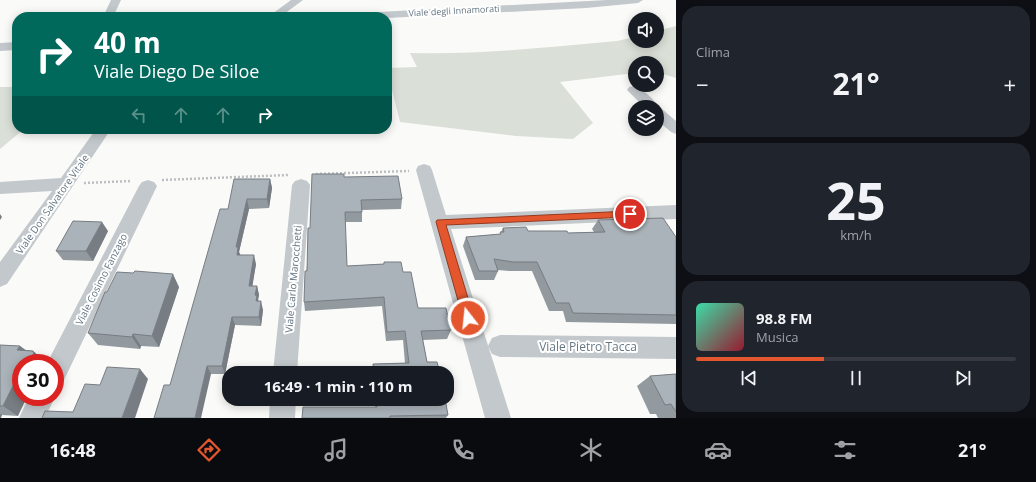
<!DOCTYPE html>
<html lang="it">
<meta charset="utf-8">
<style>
body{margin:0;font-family:"Open Sans",sans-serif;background:#20242c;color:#f1f3f6;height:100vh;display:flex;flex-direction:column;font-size:15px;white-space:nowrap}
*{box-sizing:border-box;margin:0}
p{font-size:13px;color:#9ea1a6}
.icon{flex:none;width:22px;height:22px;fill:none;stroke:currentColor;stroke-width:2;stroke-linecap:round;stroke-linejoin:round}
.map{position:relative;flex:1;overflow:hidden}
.side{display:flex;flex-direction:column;gap:6px;padding:6px;background:#0d0f14;width:360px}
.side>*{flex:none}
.hud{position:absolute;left:12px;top:12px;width:380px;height:122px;border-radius:16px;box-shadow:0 2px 10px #0003;background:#00695c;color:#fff;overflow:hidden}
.fabs{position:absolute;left:628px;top:12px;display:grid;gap:8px}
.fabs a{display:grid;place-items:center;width:36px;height:36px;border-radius:50%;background:#171b24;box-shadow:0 2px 10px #0003;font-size:20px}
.speed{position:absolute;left:12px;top:354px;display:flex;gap:8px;font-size:20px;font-weight:700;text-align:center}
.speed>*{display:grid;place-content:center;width:52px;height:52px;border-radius:50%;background:#171b24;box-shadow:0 2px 10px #0003;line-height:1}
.speed .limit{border:6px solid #d22;background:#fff;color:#111}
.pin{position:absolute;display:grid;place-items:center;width:34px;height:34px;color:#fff;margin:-17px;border:2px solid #fff;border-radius:50%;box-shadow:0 1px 4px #0007}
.me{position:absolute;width:44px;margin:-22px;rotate:344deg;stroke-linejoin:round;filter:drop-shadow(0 0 3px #0008)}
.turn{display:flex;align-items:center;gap:14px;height:84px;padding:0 16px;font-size:18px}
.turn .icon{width:52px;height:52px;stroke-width:2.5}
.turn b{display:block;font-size:28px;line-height:34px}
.lanes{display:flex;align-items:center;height:38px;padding:0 16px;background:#0003;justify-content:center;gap:20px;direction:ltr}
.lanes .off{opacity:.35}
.big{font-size:30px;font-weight:700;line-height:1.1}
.side .widget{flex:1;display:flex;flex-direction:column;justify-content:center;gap:6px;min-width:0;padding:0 14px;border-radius:16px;background:#20242c}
.side .dial{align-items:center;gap:0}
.dial b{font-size:52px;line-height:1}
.song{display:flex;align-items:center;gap:12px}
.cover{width:48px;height:48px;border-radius:6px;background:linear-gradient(135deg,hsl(160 70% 55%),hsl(350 70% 35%))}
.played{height:4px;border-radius:2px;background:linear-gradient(90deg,#e4572e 40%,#363941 40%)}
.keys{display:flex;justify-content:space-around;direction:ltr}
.heat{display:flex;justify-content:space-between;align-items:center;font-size:22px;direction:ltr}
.trip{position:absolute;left:222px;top:366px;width:232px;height:40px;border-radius:16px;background:#171b24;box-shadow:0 2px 10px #0003;font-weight:700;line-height:40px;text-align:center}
.tabs{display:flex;height:64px;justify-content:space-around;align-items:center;background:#090b0e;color:#9ea1a6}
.tabs .icon{width:28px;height:28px}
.tabs .on{color:#e4572e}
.tabs b{font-size:18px;color:#f1f3f6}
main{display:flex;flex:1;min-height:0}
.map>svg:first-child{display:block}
.green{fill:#dadfd7}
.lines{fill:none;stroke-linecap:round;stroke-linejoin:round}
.path{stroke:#bbbfc2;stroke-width:2.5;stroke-dasharray:2 2;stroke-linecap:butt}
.street{fill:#c3c8cc;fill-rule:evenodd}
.wall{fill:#929a9f}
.shaded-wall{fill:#777d82}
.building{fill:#aab3b9;stroke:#777d82}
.route{fill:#e4572e;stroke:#94391e}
.labels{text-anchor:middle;stroke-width:4;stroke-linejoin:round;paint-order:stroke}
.far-street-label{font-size:9px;fill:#657683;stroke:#fff}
.street-label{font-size:10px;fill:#657683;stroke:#fff}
.near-street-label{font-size:12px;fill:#657683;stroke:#fff}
</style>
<main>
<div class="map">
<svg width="676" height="418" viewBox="0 0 676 418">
<rect width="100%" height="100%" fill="#fafaf8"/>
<path class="green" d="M676 26V78L657 72V63H635V73L560 82 593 123 573 139 516 136 400 122 390 82H387V68L417 67 410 53C479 55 548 47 617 41L635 37V41H657V31Z
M0 87H17V129H24L0 149Z"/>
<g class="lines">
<path class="path" d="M316 174 409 171
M162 180 289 175
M84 183 131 181"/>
<path class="street" d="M111 0H121L113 17H103Z
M291 0H303L280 17H268Z
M607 0H643L638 3 586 8 387 18 336 17 341 14Z
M17 42V50L0 51V43Z
M634 86C642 88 657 101 658 108L662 109 676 121V134L671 132 657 120V107H644L627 90 629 87Z
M96 129H111L7 284 0 287V262L52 191 0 194V182L61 178Z
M424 164 430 166 432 170 446 215 676 205V219L451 229 511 418H485L416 170 418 166Z
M301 179 307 181 310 185 297 373H273L292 185 295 181Z
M148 180 154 182 157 186 64 380 55 384V363H47L139 186 142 182Z
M500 335 676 337V359L500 357 492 354 488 346 492 338Z
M29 397H55L45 418H19Z
M270 399H296L295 418H269Z"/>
</g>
<path class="wall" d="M344 177 402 199 401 209 362 210V222H345L347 266 384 264V262L403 272 418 308 451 330 447 339 423 340 427 362 440 373H372L373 364 405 363 403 340 386 341 382 306 305 311 304 302 310 228Z
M270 179 272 188 269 208 249 209 239 252 240 255 256 264 252 286H257L259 295 258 301 263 310 261 326 235 325 225 374H211L170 385 228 209Z
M598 220 676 237V324L566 322 563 311H549L532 271H509L498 270V271L494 280H475L463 246 466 237 500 234 503 228 528 231 568 233 594 232 592 229Z
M108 231 93 261 63 260 56 251Z
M179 287 159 347 141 346 140 349 98 345 88 333 107 292Z
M0 345 20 346 26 350 33 351 46 362 21 363 18 416 2 415 0 418Z
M676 374V418H658L656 414H650L637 386 650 376Z
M375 399H445L448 415 446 418H302L375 407Z"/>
<path class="shaded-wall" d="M270 179 272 188 269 208 267 199Z
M247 199 249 209 239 252 241 256 237 255 236 247Z
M0 214 2 217 0 220Z
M102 222 108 231 93 261 86 251Z
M254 255 256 264 251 295 249 286Z
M173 274 179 287 159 347 152 336Z
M257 286 259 295 258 299 259 304 258 309 255 295Z
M261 301 263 310 261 326 259 317Z
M232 317 235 325 225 374 222 366Z
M133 334 141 346 140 349 132 337Z
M20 346 32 356 33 351 46 362V363H28L17 350Z
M207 366 211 374 201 418H195Z
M140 369 148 379 135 418H122Z
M21 376V397H27L18 416 3 406 13 386Z
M0 414 2 415 1 418H0Z"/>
<path class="building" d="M312 174H344V177L398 176 402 199 361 200 362 212H345L347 266 384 264V262H401L403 272H411L418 308H446L451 330 421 331 427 362H437L440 373H374L373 364 409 363 405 331 387 332 384 297 304 302 305 271H307L308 228H310Z
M234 179H270L267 199H247L236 247H238L237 255H254L249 286H257L255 295 257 296 256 301H261L259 317H232L222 366H207L195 418H154L164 385H170L220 209H228Z
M663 218 676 237V315L573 313 569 303H556L537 262H513L494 259 498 271H479L466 237 501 234 500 232H504L503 228 526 227 528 231H567L568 233 605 232 598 220Z
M73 221 102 222 86 251H56Z
M135 271 173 274 152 336 133 334 132 337 88 333 105 292H107L117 272 133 273Z
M0 345 20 346 17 350 33 351 34 353 28 363H21V376L16 385 13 386 3 406H0Z
M107 367 140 369 122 418H42L45 411 73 412 85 384 100 385Z
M676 374V412L671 404 665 405 650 376Z
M377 399H445L448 415 390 416V418H302L303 407H377Z"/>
<path class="route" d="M630 211 634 214 630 217 446 225 474 318 472 322 468 323 464 322 436 222 437 220Z"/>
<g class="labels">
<g class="far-street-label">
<text transform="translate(454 11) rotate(-3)" y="3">Viale degli Innamorati</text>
</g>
<g class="street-label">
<text transform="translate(52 204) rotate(-55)" y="4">Viale Don Salvatore Vitale</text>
<text transform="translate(101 279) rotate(-63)" y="4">Viale Cosimo Fanzago</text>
<text transform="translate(293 279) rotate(-85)" y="4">Viale Carlo Marocchetti</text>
</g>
<g class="near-street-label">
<text x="588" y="351">Viale Pietro Tacca</text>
</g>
</g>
</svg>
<div class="fabs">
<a><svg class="icon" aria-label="sound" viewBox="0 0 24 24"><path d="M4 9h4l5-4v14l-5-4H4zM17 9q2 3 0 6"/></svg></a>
<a><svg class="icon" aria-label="search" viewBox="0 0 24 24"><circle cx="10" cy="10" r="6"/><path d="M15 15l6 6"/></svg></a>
<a><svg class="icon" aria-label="layers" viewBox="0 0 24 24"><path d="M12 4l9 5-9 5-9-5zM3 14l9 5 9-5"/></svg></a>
</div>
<div class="speed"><div class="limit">30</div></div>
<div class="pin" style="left:630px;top:214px;background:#d93025"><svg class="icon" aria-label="arrive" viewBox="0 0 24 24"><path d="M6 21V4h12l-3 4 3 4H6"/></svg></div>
<svg class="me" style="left:468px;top:318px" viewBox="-20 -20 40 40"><circle r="17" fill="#e4572e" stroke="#fff" stroke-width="3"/><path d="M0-11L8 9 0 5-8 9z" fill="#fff"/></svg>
<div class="trip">16:49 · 1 min · 110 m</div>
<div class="hud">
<div class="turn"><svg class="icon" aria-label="right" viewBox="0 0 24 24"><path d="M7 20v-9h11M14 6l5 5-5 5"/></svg><div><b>40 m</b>Viale Diego De Siloe</div></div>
<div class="lanes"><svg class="icon off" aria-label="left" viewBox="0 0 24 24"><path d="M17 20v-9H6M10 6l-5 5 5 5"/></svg><svg class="icon off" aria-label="ahead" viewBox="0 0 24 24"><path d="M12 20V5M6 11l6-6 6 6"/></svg><svg class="icon off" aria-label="ahead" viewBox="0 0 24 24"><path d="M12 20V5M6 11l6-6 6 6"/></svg><svg class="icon" aria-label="right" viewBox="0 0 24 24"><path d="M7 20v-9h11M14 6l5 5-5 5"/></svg></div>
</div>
</div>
<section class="side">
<div class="widget"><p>Clima</p>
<div class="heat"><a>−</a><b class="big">21°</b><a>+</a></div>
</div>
<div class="widget dial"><b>25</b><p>km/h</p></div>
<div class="widget">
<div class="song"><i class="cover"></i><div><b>98.8 FM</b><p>Musica</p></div></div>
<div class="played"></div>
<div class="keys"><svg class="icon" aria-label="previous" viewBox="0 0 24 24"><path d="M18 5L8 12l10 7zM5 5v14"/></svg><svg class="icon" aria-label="pause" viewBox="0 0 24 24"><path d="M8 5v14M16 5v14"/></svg><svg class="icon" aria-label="next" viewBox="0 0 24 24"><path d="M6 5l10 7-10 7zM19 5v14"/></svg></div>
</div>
</section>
</main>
<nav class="tabs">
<b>16:48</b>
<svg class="icon on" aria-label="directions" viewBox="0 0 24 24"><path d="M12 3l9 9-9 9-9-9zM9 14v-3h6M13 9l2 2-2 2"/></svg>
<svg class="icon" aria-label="music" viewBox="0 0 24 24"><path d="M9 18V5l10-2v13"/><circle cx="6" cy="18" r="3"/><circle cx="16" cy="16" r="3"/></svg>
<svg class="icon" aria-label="phone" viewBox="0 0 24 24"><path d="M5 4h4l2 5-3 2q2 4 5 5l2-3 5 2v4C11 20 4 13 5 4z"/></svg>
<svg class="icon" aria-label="climate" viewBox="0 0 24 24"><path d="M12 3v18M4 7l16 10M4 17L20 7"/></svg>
<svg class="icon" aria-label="car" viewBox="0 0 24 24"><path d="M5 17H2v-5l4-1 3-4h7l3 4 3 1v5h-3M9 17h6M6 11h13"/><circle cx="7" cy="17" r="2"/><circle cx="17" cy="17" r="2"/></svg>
<svg class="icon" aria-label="filters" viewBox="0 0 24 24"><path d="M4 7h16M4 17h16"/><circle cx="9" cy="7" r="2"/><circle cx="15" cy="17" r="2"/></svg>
<b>21°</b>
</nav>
